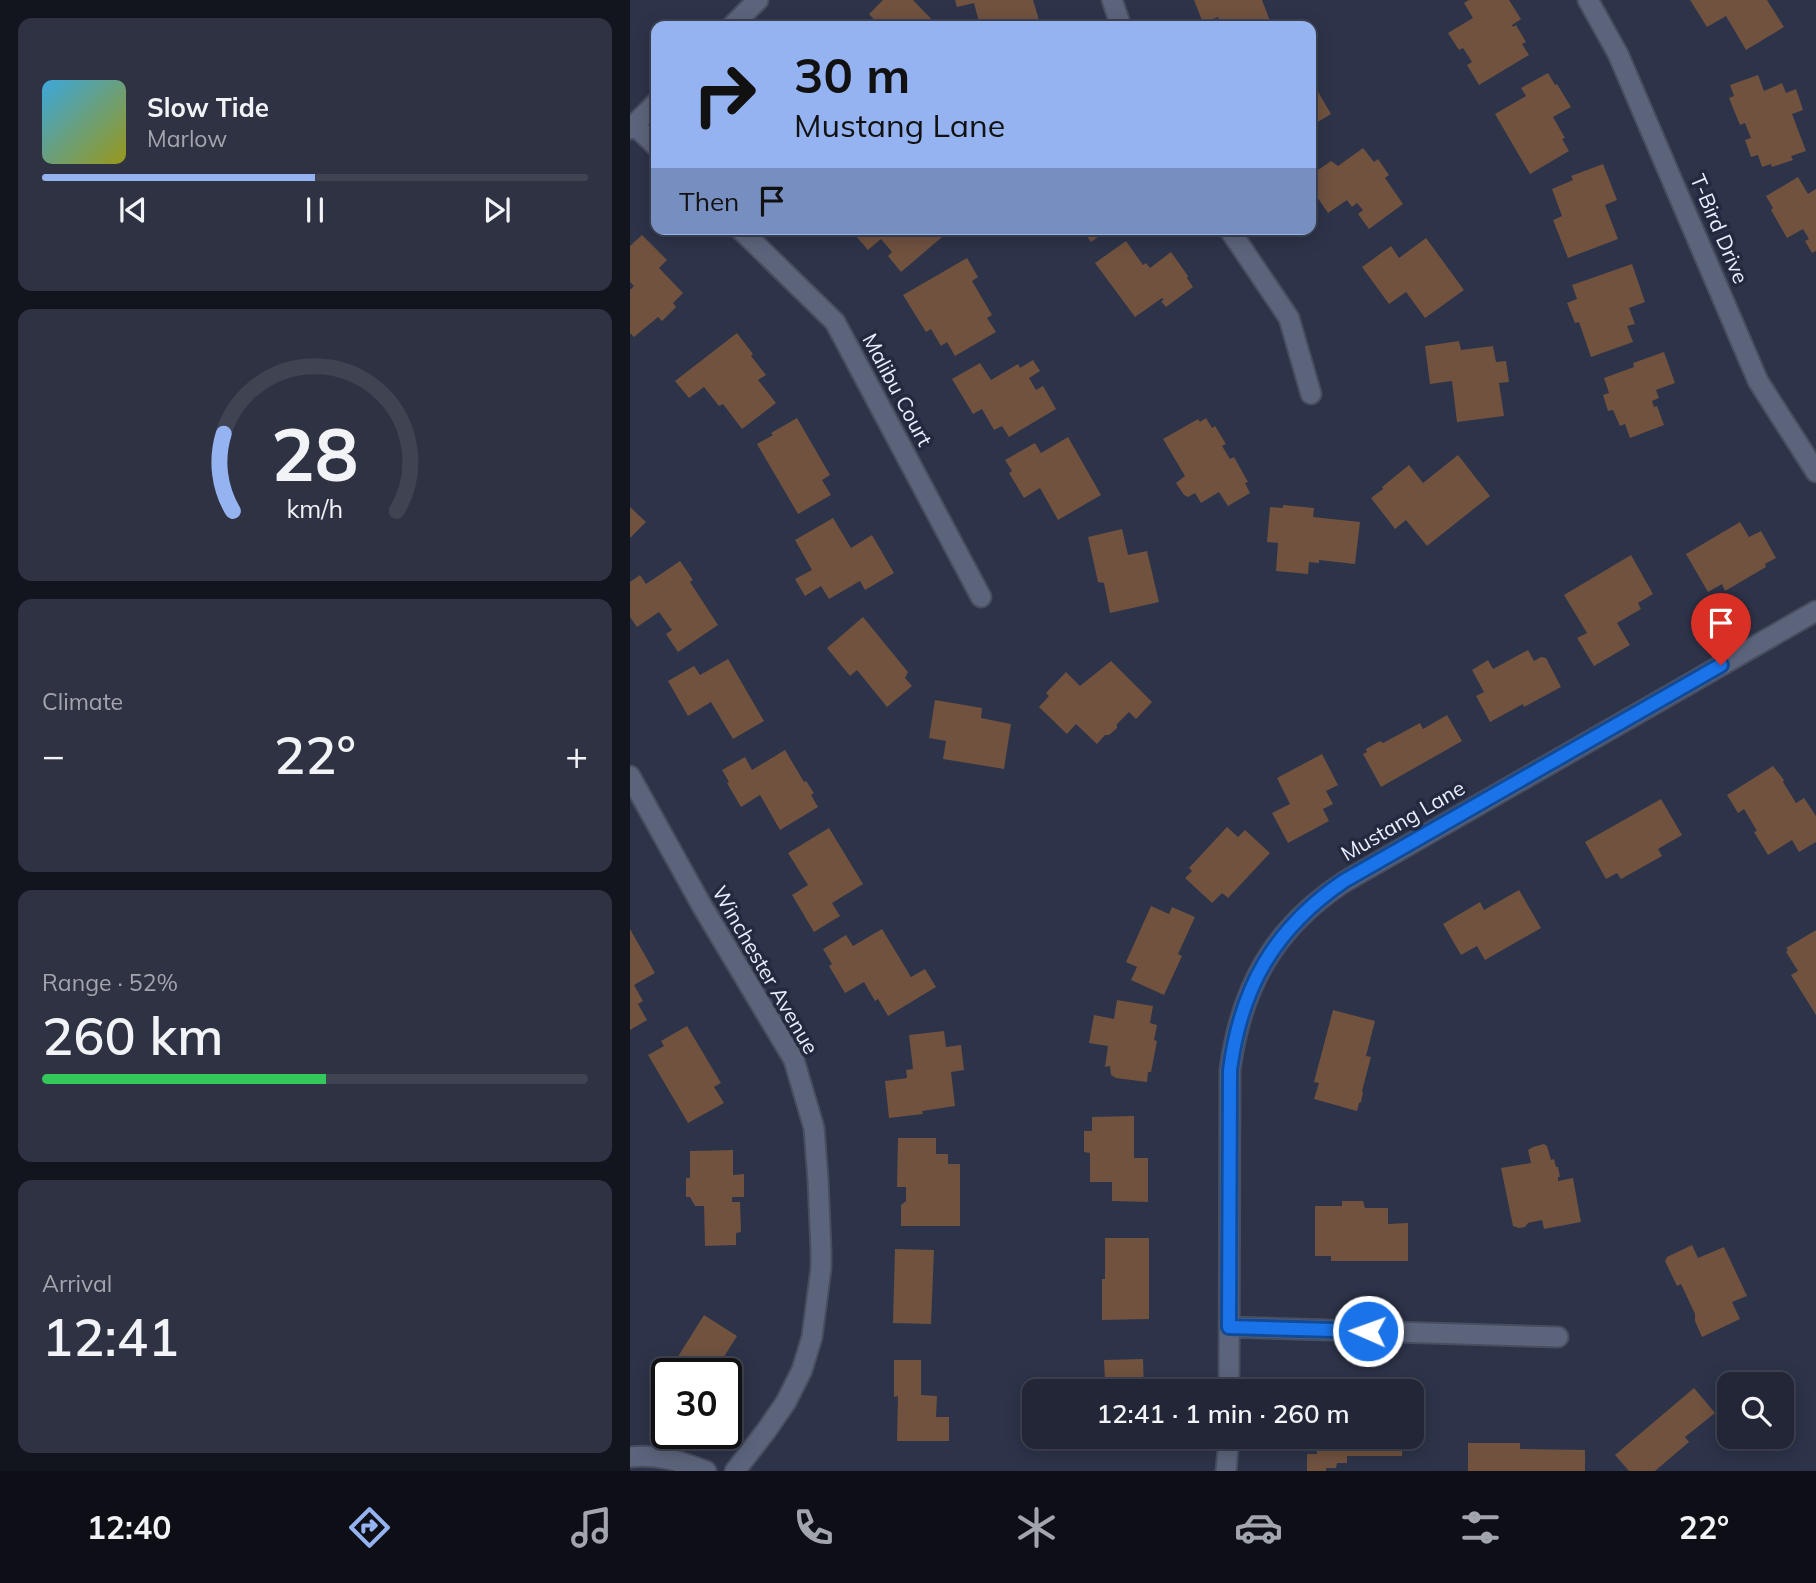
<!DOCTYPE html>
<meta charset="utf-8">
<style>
body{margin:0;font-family:Mulish,sans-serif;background:#2e3242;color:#f1f3f6;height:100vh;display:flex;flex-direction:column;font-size:26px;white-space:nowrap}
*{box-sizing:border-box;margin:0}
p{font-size:23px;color:#a2a5ad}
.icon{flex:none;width:38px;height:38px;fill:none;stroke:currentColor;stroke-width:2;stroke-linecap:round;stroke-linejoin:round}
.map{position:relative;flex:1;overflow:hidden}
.side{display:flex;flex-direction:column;gap:18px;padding:18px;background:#13151e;width:630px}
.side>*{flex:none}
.guide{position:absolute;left:21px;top:21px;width:665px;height:214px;border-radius:14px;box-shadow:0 4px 18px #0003,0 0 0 2px #3f4352;background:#95b2f1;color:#111;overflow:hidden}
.controls{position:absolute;left:1087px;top:1372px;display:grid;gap:14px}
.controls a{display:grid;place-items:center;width:77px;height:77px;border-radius:14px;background:#222637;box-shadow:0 4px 18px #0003,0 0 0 2px #3f4352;font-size:35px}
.speed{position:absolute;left:21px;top:1358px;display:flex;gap:14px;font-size:35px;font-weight:700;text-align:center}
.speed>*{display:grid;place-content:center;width:91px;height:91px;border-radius:50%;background:#222637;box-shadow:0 4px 18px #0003,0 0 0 2px #3f4352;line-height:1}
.speed .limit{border:4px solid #111;border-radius:10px;background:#fff;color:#111}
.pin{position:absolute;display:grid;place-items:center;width:60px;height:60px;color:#fff;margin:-72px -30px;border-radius:50% 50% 50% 0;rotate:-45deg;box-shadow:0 0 7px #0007}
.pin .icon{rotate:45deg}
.me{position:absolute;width:77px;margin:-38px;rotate:272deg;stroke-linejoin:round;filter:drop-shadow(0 0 5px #0008)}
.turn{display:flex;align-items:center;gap:24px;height:147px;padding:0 28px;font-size:32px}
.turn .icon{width:91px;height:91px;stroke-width:2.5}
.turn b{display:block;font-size:49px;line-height:60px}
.then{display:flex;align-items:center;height:66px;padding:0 28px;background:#0003;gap:14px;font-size:26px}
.big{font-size:52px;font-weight:600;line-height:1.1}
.side .card{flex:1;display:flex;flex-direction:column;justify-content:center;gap:10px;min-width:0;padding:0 24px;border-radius:14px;background:#2e3242}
.side .dial{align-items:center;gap:0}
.dial svg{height:182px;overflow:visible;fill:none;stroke:#3f4352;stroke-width:7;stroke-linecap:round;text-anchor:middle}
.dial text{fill:#f1f3f6;stroke:none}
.song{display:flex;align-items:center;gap:21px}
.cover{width:84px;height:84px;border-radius:10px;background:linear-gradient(135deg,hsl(200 70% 55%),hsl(60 70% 35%))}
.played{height:7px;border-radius:4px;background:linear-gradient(90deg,#95b2f1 50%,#3f4352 50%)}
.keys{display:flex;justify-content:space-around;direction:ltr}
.heat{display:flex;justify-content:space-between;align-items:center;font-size:38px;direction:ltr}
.charge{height:10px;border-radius:5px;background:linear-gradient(90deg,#34c759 52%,#3f4352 0)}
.trip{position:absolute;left:392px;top:1379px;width:402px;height:70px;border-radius:14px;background:#222637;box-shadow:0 4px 18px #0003,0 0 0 2px #3f4352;font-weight:600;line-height:70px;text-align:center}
.menu{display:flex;height:112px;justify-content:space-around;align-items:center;background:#0e0f16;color:#a2a5ad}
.menu .icon{width:49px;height:49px}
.menu .selected{color:#95b2f1}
.menu b{font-size:32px;color:#f1f3f6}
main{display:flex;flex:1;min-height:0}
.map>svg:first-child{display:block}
.building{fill:#70523f}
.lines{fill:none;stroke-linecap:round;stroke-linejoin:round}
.minor-casing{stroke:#484e60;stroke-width:23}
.minor{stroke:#5c647c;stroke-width:19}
.route-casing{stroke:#114b97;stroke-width:18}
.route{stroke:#1a73e8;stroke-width:12}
.labels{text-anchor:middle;stroke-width:7;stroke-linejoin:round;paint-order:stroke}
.street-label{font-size:21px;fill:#eaeefd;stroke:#23293f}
</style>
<main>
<section class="side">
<div class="card">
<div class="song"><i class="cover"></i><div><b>Slow Tide</b><p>Marlow</p></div></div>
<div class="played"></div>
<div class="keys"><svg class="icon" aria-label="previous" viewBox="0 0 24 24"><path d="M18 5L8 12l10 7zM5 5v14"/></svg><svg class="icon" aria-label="pause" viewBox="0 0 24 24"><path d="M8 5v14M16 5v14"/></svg><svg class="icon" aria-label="next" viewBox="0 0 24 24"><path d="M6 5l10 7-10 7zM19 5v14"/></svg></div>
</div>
<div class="card dial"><svg viewBox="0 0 100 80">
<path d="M14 69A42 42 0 1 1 86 69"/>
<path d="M14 69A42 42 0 0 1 10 35" stroke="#95b2f1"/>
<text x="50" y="56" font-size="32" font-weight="700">28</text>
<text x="50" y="72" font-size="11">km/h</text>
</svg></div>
<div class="card"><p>Climate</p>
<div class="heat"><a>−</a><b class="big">22°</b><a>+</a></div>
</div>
<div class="card"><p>Range · 52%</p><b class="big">260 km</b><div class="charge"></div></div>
<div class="card"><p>Arrival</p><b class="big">12:41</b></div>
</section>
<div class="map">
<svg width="1186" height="1471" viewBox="0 0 1186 1471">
<rect width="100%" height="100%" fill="#2d3349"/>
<path class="building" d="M253 0H283L308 26H250L239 14Z
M325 0H403L409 20 387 26H350L344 3 327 7Z
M564 0H632L642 26H585L591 24 588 17 573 23Z
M839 0H879L891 19 882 25 883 27 886 25 896 42 892 44 899 55 849 85 837 65 842 62 833 48 829 50 818 33 843 18 834 3Z
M1060 0H1137L1154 27 1116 50 1096 16 1077 27Z
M918 73 925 85 927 84 941 107 923 117 935 138 932 139 939 151 900 174 865 114 896 96 891 88Z
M1128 75 1134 91 1152 83 1156 93 1166 89 1173 110 1162 114 1176 151 1161 156 1163 160 1142 167 1141 164 1132 167 1128 155 1121 157 1115 140 1121 138 1115 123 1110 125 1099 98 1104 96 1100 85Z
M681 80 701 114 681 126Z
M733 148 744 162 748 159 759 175 755 178 773 204 739 229 728 214 733 210 727 203 722 207 717 200 698 213 681 188V175L701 161 708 166Z
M973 164 987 200 975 205 988 239 938 258 923 220 932 216 922 189 943 180 941 176Z
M1168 177 1178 194 1186 189V251L1182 253 1175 241 1179 239 1173 229 1157 238 1141 210 1143 208 1136 196Z
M220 229H316L318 232 271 272 258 256 262 252 251 239 238 250Z
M452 229H479L461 242Z
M12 235 37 260 29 268 53 293 43 303 46 307 32 321 28 317 4 337 0 333V290L4 286 0 282V246Z
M796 238 834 290 795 318 776 292 759 304 732 267 761 246 769 258Z
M496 241 513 265 516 263 520 268 541 252 558 276 557 278 563 287 536 307 531 301 534 300 532 298 505 317 465 263Z
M337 258 348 277 342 281 362 315 357 318 366 332 325 356 317 342 311 346 301 329 296 332 273 295Z
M1002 264 1015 302 999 308 1005 324 997 326 1003 342 961 357 949 322 945 323 937 303 947 299 942 285Z
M107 333 123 354 121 356 136 375 128 380 146 403 112 429 93 404 89 406 74 387 59 398 45 381Z
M829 341 831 350 863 346 866 362 876 361 879 382 869 383 874 416 827 422 822 381 800 384 795 346Z
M1034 352 1045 383 1026 390 1029 398 1022 401 1024 407 1027 406 1034 425 1000 438 995 424 990 426 983 410 978 411 973 395 979 393 974 378 1004 367 1003 363Z
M403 360 410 371 399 378 406 390 413 386 426 409 379 437 372 426 364 430 352 409 343 414 322 379 350 363 361 380 388 364 390 368Z
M167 418 200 475 192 480 201 495 168 514 127 444 143 435 141 433Z
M576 418 582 428 585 426 596 444 592 446 600 459 604 457 618 482 615 483 620 493 598 506 589 492 571 503 565 493 558 497 554 495 546 483 555 476 533 439 568 419 570 422Z
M438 437 471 495 428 520 410 488 394 498 379 473 382 471 375 460 405 443 411 453Z
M828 455 860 496 797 546 776 520 765 529 741 498 753 489 752 487 779 465 793 483Z
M653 505 684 508 683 517 730 522 725 564 689 560V563L679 562 678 574 646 571 648 543 637 542 640 507 653 508Z
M0 507 16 522 0 538Z
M203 518 221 548 242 535 264 573 235 590 230 581 199 599 191 586 175 596 165 579 182 570 165 540Z
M1110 522 1119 537 1131 531 1146 558 1135 564 1136 567 1095 591 1092 584 1078 592 1056 554Z
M492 529 498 555 517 551 529 602 480 613 474 583 468 582 458 537Z
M1001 555 1023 594 1008 603 1011 609 987 623 1000 645 964 666 947 638 957 633 934 595Z
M50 561 63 580 60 582 88 625 48 652 36 634 42 630 29 612 7 627 0 617V582L10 575 16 584Z
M233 617 278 672 275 678 282 686 257 707 227 670 220 676 197 648Z
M898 650 904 661 911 657 916 658 931 687 894 707 893 704 860 722 846 696 854 692 842 670 858 660 863 669Z
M98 659 134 721 103 739 81 702 58 716 38 681 64 666 70 675Z
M481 661 522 702 506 719 499 712 487 724V728L479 735H475L467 744 446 724 437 734 409 707 419 696 416 693 436 672 450 686Z
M305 700 352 708 351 718 381 724 374 769 313 759 316 741 299 738Z
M817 715 832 741 751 787 733 754 737 752 736 749 750 741 753 743 790 723 793 729Z
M155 750 174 782 176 781 184 793 181 795 188 807 150 830 130 795 111 807 97 783 99 782 92 770 115 757 122 770Z
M692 754 708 785 696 791 703 804 693 809 699 821 658 843 642 813 660 804 647 778Z
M1143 766 1154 780 1153 782 1166 803 1174 798 1186 816V842L1169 852 1162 840 1138 855 1124 832 1127 831 1114 809 1108 813 1097 795Z
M1031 799 1052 835 1028 849 1032 856 991 879 987 873 976 879 955 842Z
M597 827 608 837 615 830 640 853 598 898 592 893 582 903 555 878 562 871 559 868Z
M199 828 233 884 202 903 210 916 184 932 162 895 178 885 158 853Z
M889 890 911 928 855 960 847 946 831 955 813 924 850 902 854 910Z
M521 906 539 914 542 907 565 917 548 954 552 956 534 995 501 980 507 967 496 962Z
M0 929 25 973 4 985 13 1001 8 1004 17 1020 0 1030Z
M252 929 281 977 295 969 306 987 258 1016 248 999 245 1001 234 982 215 993 199 966 202 964 193 949 216 935 223 946Z
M1186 930V1015L1161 975 1168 971 1156 952 1158 950 1156 948Z
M487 1000 523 1006 520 1023 527 1025 524 1040 527 1041 521 1072H518L517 1082 486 1078 481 1075 480 1066 475 1067 478 1046 459 1043 464 1015 484 1019Z
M703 1010 745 1021 736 1056 741 1057 732 1091 733 1093 731 1102 729 1103 727 1111 684 1099 689 1083 684 1082Z
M57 1026 91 1083 84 1087 94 1103 58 1123 18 1055 34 1046 31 1041Z
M314 1031 316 1047 331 1045 334 1070 321 1072 325 1106 292 1111 293 1114 259 1118 255 1081 277 1078 276 1070 283 1069 279 1035Z
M504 1116V1158H518V1202L482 1201V1182H460V1153L454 1152V1131H462V1117Z
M268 1138H306V1154H318V1164H330V1226H271V1205L276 1201V1187H267Z
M914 1144 917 1146 921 1160 924 1159 926 1167H928L930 1177H928V1181L943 1178 951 1222 914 1229 912 1220 898 1223 895 1227 889 1228 883 1226 871 1168 901 1163 898 1150 903 1147Z
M103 1150V1175L114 1174V1197H102V1202H110L111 1232 106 1233V1245L75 1246 74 1206H65L60 1197H56V1178H60V1151Z
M712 1201H733L735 1208H758V1224L778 1223V1261H701V1256H685V1206H712Z
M475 1238H519V1319L472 1320V1279H475Z
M1062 1245 1068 1258 1094 1247 1117 1296 1102 1302 1110 1319 1072 1337 1065 1321V1314L1051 1284 1047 1286 1035 1261 1037 1257Z
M265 1249 304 1250 301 1324 263 1323Z
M74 1315 107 1336 87 1368 91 1370 89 1374H42L39 1371Z
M513 1359 514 1391H457L458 1387 464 1382 475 1381 474 1360Z
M264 1360H291V1395L307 1396 306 1417H319V1441H267L268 1396 264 1397Z
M1064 1388 1085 1413 1055 1437 1059 1442 1025 1471H999L985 1455Z
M493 1437H523V1442L493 1443Z
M687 1437H765V1440H772V1456H717V1463H707L706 1468H696V1471H677V1454H687Z
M838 1443H890V1449L955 1450V1471H838Z"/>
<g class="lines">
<g class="minor-casing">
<path id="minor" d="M482 0 491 26
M958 0 988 54 1128 381 1186 472
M102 26 128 0
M4 125 26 146
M0 129 26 103
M110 229 205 322 351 597
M599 229 659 318 681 394
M0 776 72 906 164 1060 184 1128 188 1180 191 1250V1268L182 1337 172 1370 156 1402 136 1431 105 1471
M599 1327 928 1337
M599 1391 600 1070C611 987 644 928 714 882L1186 611
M0 1457C29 1454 49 1461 76 1471
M596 1471 599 1437"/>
</g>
<use href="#minor" class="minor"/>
</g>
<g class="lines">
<g class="route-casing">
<path id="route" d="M738 1331 599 1327 600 1070C611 987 644 929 714 881L1091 665"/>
</g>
<use href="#route" class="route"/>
</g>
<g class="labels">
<g class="street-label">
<text transform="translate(1089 229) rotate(67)" y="7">T-Bird Drive</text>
<text transform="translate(267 390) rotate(62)" y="7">Malibu Court</text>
<text transform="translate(773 821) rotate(-30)" y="7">Mustang Lane</text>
<text transform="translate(135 970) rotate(60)" y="7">Winchester Avenue</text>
</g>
</g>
</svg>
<div class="controls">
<a><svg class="icon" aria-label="search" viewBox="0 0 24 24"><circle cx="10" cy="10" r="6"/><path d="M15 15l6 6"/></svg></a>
</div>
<div class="speed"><div class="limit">30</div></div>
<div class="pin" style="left:1091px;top:665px;background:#d93025"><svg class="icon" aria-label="arrive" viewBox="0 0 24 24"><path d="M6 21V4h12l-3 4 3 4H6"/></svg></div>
<svg class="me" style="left:738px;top:1331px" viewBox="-20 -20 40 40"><circle r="17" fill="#1a73e8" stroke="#fff" stroke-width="3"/><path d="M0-11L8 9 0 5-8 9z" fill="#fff"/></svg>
<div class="trip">12:41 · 1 min · 260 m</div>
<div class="guide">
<div class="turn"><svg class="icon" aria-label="right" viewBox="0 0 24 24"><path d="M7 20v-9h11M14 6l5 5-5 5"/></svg><div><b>30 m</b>Mustang Lane</div></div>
<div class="then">Then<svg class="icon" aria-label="arrive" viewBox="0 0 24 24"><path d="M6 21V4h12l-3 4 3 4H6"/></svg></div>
</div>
</div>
</main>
<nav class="menu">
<b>12:40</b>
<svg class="icon selected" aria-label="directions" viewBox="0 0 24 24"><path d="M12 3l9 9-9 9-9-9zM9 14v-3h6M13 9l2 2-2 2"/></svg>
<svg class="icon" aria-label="music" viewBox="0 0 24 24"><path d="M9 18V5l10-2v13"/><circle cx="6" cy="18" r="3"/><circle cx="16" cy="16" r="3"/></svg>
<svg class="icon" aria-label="phone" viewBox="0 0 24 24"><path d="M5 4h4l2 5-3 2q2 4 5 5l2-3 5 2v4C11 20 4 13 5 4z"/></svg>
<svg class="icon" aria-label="climate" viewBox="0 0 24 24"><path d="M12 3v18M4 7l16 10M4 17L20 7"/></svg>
<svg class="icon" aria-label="car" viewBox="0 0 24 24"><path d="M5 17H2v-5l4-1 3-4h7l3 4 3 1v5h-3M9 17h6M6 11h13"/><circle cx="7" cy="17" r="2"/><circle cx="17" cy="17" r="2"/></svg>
<svg class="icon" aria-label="filters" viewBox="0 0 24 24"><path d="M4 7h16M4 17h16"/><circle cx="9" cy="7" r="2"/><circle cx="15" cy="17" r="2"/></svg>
<b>22°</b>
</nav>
